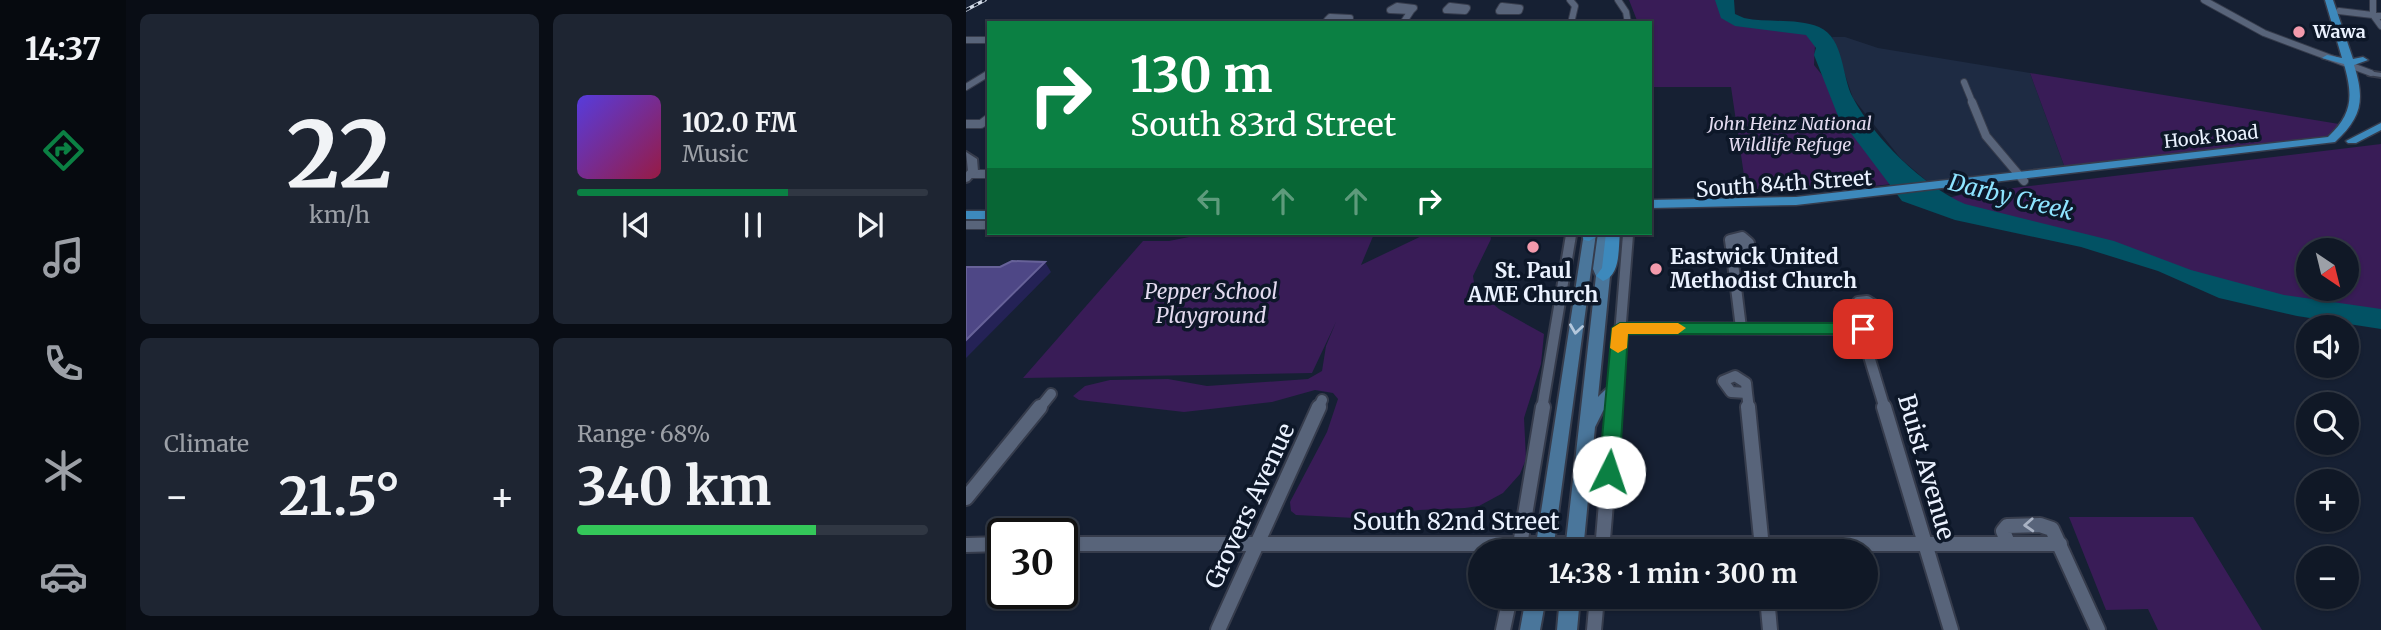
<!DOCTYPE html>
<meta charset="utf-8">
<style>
body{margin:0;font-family:Merriweather,serif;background:#1e2532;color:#f1f3f6;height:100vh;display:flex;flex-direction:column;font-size:26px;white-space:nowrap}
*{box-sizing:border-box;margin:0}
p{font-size:23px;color:#9ca0a7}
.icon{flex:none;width:38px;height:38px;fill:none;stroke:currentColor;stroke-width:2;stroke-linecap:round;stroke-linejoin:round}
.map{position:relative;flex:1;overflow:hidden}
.details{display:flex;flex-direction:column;gap:14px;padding:14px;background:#090d15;width:840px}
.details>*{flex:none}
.hud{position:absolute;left:21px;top:21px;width:665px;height:214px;border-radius:0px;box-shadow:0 2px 5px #0004,0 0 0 2px #303743;background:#0b8043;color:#fff;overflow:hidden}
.needle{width:46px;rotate:145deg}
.buttons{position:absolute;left:1330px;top:238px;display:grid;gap:14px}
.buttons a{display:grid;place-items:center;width:63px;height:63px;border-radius:50%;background:#101826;box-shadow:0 2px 5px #0004,0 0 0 2px #303743;font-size:35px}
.speed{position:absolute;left:21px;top:518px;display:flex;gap:14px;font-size:35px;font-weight:700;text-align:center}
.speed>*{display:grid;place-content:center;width:91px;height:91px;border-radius:50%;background:#101826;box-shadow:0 2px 5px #0004,0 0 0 2px #303743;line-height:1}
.speed .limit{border:4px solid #111;border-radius:10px;background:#fff;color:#111}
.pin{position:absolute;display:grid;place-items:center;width:60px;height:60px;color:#fff;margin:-30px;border-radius:14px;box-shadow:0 4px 10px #0006}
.me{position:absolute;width:77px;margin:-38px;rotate:4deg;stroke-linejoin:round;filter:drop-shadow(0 0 5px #0008)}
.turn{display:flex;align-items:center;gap:24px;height:147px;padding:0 28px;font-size:32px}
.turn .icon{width:91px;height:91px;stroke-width:2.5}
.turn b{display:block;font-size:49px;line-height:60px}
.lanes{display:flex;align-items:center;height:66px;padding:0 28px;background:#0003;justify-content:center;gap:35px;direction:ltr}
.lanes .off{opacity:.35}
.big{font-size:52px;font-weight:700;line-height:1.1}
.details .card{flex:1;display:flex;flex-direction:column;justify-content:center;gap:10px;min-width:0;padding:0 24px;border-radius:10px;background:#1e2532}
.details .dial{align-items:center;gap:0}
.dial b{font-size:91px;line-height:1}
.song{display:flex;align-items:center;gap:21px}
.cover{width:84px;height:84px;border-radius:10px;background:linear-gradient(135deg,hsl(250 70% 55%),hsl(340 70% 35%))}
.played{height:7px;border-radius:4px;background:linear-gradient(90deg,#0b8043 60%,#303743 60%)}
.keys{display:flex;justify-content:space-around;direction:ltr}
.heat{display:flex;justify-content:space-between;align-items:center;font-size:38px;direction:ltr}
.charge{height:10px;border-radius:5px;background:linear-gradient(90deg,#34c759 68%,#303743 0)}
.details .tiles{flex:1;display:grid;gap:14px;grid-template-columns:repeat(2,1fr)}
.trip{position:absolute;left:502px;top:539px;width:410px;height:70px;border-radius:35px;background:#101826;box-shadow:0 2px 5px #0004,0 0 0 2px #303743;font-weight:700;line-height:70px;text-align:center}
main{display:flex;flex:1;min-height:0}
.tab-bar{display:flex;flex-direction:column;width:126px;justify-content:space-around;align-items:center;background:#060a0f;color:#9ca0a7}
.tab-bar .icon{width:49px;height:49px}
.tab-bar .on{color:#0b8043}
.tab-bar b{font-size:32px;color:#f1f3f6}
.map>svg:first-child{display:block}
.built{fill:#1e2b43}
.green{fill:#391c57;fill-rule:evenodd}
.water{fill:#025264}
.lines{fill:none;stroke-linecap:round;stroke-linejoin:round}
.minor-far3-casing{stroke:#363c4c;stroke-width:8}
.minor-far2-casing{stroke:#363c4c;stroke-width:10}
.minor-far1-casing{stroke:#363c4c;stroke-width:14}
.minor-casing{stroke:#363c4c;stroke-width:18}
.tertiary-casing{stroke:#363c4c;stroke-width:4}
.secondary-casing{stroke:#363c4c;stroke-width:4}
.primary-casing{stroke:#363c4c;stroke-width:3}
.minor-far3{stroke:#58647a;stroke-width:6}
.minor-far2{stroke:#58647a;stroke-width:8}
.minor-far1{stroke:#58647a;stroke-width:10}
.minor{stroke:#58647a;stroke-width:14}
.tertiary{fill:#58647a;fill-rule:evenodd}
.secondary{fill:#4a769b;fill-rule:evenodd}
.primary{fill:#3d89bc;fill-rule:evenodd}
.rail-casing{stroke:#d3dbe8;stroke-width:3.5}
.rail{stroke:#0d1728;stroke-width:2;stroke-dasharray:4.5;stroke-linecap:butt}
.shaded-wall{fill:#242256}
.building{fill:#4e4786;stroke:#676299;stroke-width:2}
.oneway{stroke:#b3c7dc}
.oneway2{stroke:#a9b2c3}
.route{fill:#0b8043;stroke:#07532c;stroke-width:2}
.slow{fill:#f59e0b}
.poi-dot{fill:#f39aac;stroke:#0d1728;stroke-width:2.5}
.labels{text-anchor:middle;stroke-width:7;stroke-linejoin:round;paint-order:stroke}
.far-poi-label{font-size:18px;font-weight:bold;fill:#ebf2ff;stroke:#0d1728;text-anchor:start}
.far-park-label{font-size:18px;font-style:italic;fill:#e3daef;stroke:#0d1728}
.far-street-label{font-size:18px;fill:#ebf2ff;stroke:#0d1728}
.street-label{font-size:21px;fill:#ebf2ff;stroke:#0d1728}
.poi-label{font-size:21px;font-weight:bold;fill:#ebf2ff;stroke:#0d1728;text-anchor:start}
.park-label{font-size:21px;font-style:italic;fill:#e3daef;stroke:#0d1728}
.water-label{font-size:23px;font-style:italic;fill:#8ee4ff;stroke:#0d1728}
.near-street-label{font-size:24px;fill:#ebf2ff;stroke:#0d1728}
</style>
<main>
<nav class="tab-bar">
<b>14:37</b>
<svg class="icon on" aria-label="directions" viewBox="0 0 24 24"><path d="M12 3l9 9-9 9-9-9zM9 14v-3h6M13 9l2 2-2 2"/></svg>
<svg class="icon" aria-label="music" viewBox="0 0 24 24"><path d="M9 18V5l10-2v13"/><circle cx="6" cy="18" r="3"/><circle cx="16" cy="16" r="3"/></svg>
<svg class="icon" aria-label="phone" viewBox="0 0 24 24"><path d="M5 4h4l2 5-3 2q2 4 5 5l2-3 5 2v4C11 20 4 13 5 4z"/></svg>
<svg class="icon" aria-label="climate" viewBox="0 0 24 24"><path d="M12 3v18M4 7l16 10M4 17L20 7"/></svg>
<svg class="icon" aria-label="car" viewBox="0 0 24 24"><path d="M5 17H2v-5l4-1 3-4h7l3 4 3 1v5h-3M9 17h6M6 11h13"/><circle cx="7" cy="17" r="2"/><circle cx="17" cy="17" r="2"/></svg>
</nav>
<section class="details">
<div class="tiles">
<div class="card dial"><b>22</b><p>km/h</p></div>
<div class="card">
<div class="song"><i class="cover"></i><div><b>102.0 FM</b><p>Music</p></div></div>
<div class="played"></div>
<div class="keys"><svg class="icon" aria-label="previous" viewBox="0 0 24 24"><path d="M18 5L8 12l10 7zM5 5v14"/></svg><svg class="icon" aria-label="pause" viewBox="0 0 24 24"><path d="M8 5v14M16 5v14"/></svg><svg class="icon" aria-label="next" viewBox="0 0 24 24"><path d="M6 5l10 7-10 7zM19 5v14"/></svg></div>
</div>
<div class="card"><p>Climate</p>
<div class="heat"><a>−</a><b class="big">21.5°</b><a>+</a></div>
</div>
<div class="card"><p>Range · 68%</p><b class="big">340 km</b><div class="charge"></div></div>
</div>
</section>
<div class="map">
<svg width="1415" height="630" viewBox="0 0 1415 630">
<rect width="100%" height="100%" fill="#162033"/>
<path class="built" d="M866 37H879L912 48 1064 73 1100 171 962 182 935 159 887 98Z"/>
<path class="green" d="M663 0H752L756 18 781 27 840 33 849 45 848 65 864 85 874 119 926 184 890 188 780 189 765 87H684V23H672Z
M1064 73 1379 125 1386 127 1352 140 1099 168Z
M1415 144V316L1374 315 966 202 998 194ZM1342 250H1381V289H1342Z
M462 233H524L525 239 507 276 509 289 533 309 578 334 575 364 558 418 560 459 554 474 537 493 513 506 499 508 453 510 389 518 330 515 325 511 324 502 361 432 372 399 367 393 349 390 306 402 218 412 113 400 107 396 119 386 144 380 202 379 241 386 342 379 356 371 360 346 370 322 346 373 57 378 177 241H203L238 234H408L395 265Z
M1103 517H1227L1296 630H1192L1182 609 1140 610Z"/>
<path class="water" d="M749 0H768L769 14 778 18C801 23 831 18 853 27 879 39 875 76 887 98 909 139 956 185 999 204L1148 241 1225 270 1318 295 1415 309V329L1331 316 1253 298 1192 271 1115 247 989 220 936 201 872 116 848 55 850 48 840 35 769 26 755 18Z"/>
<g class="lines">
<g class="minor-far3-casing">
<path id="minor-far3" d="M604 0 609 6 605 23
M652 0 660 12 662 23
M1238 0 1298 33 1405 73
M1407 0V15L1415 26
M431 6 448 8 445 11 424 10Z
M484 6 501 8 499 11 480 10Z
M536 6 554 8 553 11H533Z
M1373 11 1415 16
M364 17 384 18 382 21 361 20Z
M437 23 445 11
M0 40H23
M998 82 1007 104
M0 87 23 73"/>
</g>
<g class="minor-far2-casing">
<path id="minor-far2" d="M1006 102 1020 136 1058 181
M0 124H15L23 118
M4 174H23
M0 225H23
M604 237 605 233"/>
</g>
<g class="minor-far1-casing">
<path id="minor-far1" d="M776 237 783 243 780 247H765L764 240Z
M765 247 775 328
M892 316H908L914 309 901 301 892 302 888 307 919 409
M654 328 897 329
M769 376 780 383 781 393 765 392 757 381Z
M781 393 783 409
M73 409 85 394
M352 409 356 400
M576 409 605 235
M648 409 662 235"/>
</g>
<g class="minor-casing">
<path id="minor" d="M782 407 796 548
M918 407 985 630
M0 498 74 407
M1042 543 1037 531 1041 526 1074 525 1086 529 1132 630
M96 544H1094
M0 545 37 544
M553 551 577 407
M636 551 648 407
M801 597 804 630
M252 630 353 407
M537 630 544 597
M628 630 631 597"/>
</g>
<g class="tertiary-casing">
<path id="tertiary" d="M1402 71 1415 73V77L1402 75Z
M0 152 11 159 12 171 3 181 0 182V173L2 171Z"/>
</g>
<g class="secondary-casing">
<path id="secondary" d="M618 233H630L587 551H569Z
M632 233H644L641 269 644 276 632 397C639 390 644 383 655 386L657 390 637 411 629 427 617 551H599L630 276 627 269Z
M560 597H580L574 630H554Z
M594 597H614L611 630H591Z"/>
</g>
<g class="primary-casing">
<path id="primary" d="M1359 0H1367L1387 59 1397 57 1402 60 1388 65C1399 100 1396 117 1369 142L830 205 684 208V200L830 197 1362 137C1387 114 1387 96 1378 64L1356 58 1361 55 1376 58Z
M1415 123V130L1390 143H1382L1380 141Z
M0 211H23V219H0Z
M615 233H629L630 237 623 241 618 240Z
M640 233H654C652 249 655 275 637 281L630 276 636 268Z"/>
</g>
<use href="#minor-far3" class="minor-far3"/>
<use href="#minor-far2" class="minor-far2"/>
<use href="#minor-far1" class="minor-far1"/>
<use href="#minor" class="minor"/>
<use href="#tertiary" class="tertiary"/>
<use href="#secondary" class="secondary"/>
<use href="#primary" class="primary"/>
<g class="rail-casing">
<path id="rail" d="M0 10 19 0"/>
</g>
<use href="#rail" class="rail"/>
</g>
<path class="shaded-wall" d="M79 262 85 272 0 358V340Z"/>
<path class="building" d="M46 261 79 262 0 340V267H34Z"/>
<defs><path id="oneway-chevron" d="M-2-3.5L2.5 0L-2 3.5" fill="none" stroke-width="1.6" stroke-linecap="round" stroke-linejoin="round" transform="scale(1.75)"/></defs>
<use class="oneway" href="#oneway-chevron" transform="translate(610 329) rotate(98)"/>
<use class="oneway2" href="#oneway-chevron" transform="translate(1063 525) rotate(177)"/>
<path class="route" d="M654 323H897L905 329 897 334H662L653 472 650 478H636L633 472 646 328Z"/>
<path class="slow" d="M654 323H712L720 328 712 334H662L661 348 652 353 644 348 646 328Z"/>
<g class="poi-dot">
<circle cx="1333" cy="32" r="7"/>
<circle cx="567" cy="247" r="7"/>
<circle cx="690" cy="269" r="7"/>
</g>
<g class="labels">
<g class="far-poi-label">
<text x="1347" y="38">Wawa</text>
</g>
<g class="far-park-label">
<text x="824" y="130">John Heinz National<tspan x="824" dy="21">Wildlife Refuge</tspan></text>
</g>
<g class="far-street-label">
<text transform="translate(1245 137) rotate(-6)" y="6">Hook Road</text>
</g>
<g class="street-label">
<text transform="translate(818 184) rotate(-4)" y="7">South 84th Street</text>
</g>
<g class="poi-label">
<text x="704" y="264">Eastwick United<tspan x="704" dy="24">Methodist Church</tspan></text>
<text x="567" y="278" text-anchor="middle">St. Paul<tspan x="567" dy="24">AME Church</tspan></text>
</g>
<g class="park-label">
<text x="245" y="299">Pepper School<tspan x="245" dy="24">Playground</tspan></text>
</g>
<g class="water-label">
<text transform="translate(1045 197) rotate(14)" y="8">Darby Creek</text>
</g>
<g class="near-street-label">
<text transform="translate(960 467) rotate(74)" y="8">Buist Avenue</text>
<text transform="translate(284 506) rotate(-65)" y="8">Grovers Avenue</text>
<text x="490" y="530">South 82nd Street</text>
</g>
</g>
</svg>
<div class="buttons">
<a><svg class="needle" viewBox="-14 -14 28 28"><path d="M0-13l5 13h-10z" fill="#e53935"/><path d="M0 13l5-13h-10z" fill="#9ca0a7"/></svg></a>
<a><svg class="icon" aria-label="sound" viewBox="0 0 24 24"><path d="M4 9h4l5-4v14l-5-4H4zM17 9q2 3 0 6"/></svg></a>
<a><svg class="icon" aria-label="search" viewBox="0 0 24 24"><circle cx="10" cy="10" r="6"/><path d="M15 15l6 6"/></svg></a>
<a>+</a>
<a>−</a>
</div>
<div class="speed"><div class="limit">30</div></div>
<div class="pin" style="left:897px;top:329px;background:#d93025"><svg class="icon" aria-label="arrive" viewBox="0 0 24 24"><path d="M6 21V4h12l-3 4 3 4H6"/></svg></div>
<svg class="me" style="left:643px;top:472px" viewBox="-20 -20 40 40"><circle r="19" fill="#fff"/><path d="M0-13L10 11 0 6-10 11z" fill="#0b8043"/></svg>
<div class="trip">14:38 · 1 min · 300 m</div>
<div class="hud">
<div class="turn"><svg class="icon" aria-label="right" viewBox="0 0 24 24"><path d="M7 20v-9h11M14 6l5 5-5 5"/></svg><div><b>130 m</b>South 83rd Street</div></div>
<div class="lanes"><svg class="icon off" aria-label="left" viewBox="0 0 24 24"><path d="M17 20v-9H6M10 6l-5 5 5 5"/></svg><svg class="icon off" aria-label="ahead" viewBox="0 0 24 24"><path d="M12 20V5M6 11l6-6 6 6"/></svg><svg class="icon off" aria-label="ahead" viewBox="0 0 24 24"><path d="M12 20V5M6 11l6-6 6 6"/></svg><svg class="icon" aria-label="right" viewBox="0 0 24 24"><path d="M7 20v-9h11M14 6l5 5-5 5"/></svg></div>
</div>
</div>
</main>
